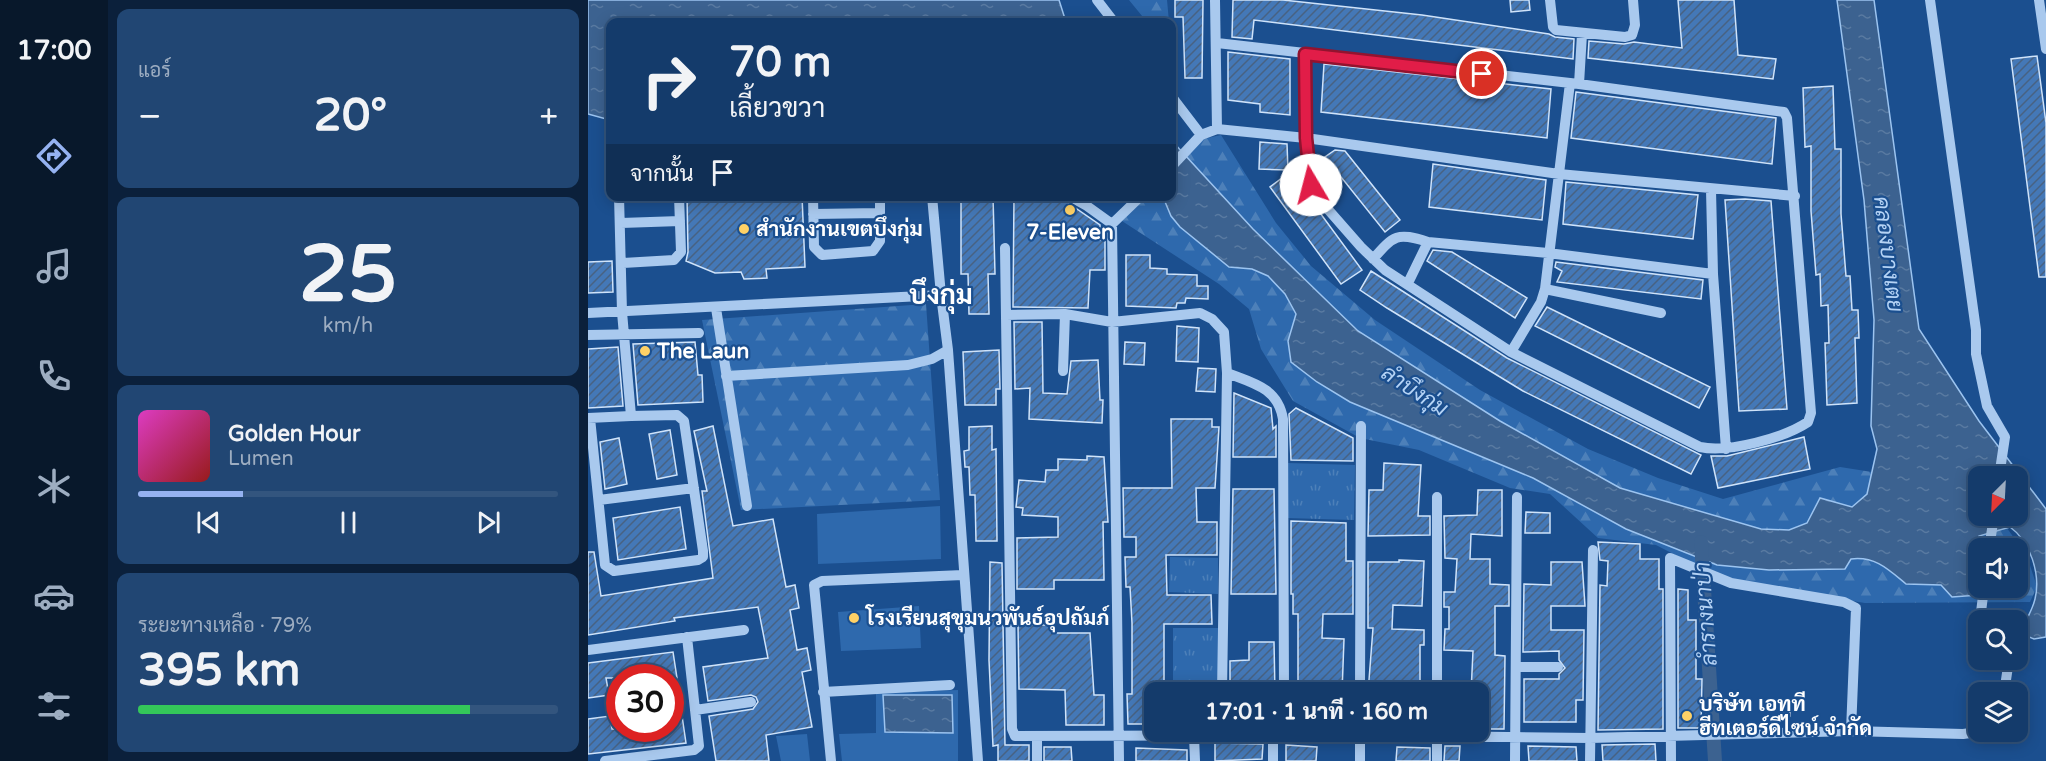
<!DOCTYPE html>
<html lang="th">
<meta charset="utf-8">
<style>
body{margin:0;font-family:"Varela Round",Sarabun,sans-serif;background:#214673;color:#f1f3f6;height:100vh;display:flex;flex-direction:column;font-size:22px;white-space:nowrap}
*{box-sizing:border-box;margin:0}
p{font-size:20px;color:#9dadc1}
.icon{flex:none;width:33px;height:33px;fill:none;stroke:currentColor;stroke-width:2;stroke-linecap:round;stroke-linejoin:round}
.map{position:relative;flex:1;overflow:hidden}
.drawer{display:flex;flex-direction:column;gap:9px;padding:9px;background:#0b203b;width:480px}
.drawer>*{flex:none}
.hud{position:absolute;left:18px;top:18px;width:570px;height:183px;border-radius:12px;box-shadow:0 3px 15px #0003,0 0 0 2px #33557e;background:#143b6b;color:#f1f3f6;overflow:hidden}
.needle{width:39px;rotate:204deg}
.tools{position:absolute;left:1380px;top:466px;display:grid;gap:12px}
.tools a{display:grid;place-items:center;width:60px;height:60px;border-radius:12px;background:#143b6b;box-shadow:0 3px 15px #0003,0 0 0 2px #33557e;font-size:30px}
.speed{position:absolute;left:18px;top:664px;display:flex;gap:12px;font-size:30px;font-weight:700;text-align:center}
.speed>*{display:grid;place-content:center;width:78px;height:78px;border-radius:50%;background:#143b6b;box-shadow:0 3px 15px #0003,0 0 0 2px #33557e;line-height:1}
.speed .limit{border:9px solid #d22;background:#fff;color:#111}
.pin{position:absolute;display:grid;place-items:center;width:51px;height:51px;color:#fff;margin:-26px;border:3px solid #fff;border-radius:50%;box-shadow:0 2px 6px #0007}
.me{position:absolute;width:66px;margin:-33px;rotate:352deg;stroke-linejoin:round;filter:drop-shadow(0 0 4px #0008)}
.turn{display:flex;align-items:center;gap:21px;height:126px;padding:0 24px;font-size:27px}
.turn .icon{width:78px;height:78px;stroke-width:2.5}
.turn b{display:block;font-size:42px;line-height:51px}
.then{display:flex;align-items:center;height:57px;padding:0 24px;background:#0003;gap:12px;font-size:22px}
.big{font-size:45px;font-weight:800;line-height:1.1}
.drawer .tile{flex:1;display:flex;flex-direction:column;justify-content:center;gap:9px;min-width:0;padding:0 21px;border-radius:12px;background:#214673}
.drawer .dial{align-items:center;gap:0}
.dial b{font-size:78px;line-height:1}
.song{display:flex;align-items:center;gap:18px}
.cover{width:72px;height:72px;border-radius:9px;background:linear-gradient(135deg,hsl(310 70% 55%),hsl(0 70% 35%))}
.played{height:6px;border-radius:3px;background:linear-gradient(90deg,#95b2f1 25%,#33557e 25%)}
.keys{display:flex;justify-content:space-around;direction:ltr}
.heat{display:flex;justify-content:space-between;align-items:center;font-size:33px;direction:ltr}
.charge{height:9px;border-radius:4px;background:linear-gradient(90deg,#34c759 79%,#33557e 0)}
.trip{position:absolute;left:556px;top:682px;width:345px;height:60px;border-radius:12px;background:#143b6b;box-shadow:0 3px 15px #0003,0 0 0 2px #33557e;font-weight:800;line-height:60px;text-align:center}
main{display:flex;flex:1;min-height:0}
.menu{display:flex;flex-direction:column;width:108px;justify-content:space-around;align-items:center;background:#08182b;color:#9dadc1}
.menu .icon{width:42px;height:42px}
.menu .selected{color:#95b2f1}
.menu b{font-size:27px;color:#f1f3f6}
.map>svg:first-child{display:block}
.grass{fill:url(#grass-tufts)}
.forest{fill:url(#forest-firs);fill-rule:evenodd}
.garden{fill:#2e69ad}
.water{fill:url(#water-ripples);stroke:#9cc4f0;stroke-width:1.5;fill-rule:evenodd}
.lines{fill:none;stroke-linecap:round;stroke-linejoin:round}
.canal{stroke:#3c6290;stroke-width:14}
.building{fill:url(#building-hatch);stroke:#cfe3fa;stroke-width:1.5}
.minor{stroke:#a9c9ee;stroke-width:10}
.route-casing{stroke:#92132f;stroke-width:15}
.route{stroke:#e11d48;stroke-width:10}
.poi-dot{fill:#ffd166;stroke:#1b4f8f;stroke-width:2}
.labels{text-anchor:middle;stroke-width:4.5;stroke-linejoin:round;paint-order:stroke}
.poi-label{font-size:21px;font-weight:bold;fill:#fff;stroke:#1b4f8f;text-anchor:start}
.water-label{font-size:22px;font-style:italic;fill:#b5d3f5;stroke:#1b4f8f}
.district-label{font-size:27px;font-weight:bold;fill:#fff;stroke:#1b4f8f}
</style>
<main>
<nav class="menu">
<b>17:00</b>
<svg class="icon selected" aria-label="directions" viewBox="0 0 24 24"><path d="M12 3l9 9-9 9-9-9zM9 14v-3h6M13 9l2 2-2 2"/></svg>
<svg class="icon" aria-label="music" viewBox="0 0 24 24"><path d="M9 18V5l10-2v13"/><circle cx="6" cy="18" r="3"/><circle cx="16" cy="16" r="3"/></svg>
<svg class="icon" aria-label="phone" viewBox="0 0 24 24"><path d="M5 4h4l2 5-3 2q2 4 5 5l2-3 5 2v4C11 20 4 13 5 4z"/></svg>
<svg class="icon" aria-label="climate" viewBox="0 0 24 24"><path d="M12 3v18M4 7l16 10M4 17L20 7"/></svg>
<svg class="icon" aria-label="car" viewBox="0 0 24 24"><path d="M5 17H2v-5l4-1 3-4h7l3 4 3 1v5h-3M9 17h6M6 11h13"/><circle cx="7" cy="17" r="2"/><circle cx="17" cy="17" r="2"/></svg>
<svg class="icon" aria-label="filters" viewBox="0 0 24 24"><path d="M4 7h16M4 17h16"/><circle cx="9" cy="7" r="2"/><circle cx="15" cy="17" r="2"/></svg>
</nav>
<section class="drawer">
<div class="tile"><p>แอร์</p>
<div class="heat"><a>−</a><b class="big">20°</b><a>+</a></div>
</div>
<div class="tile dial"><b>25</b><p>km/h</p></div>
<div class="tile">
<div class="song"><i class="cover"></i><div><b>Golden Hour</b><p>Lumen</p></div></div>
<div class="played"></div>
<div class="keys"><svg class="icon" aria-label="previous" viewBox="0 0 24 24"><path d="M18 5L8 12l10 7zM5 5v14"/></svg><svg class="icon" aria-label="pause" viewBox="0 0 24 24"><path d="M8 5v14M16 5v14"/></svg><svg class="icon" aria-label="next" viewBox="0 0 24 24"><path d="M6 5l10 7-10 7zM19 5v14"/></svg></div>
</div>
<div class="tile"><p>ระยะทางเหลือ · 79%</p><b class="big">395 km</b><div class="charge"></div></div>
</section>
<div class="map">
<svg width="1458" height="761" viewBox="0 0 1458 761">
<defs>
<pattern id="grass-tufts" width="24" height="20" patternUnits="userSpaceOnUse" patternTransform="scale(1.5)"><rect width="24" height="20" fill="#2e69ad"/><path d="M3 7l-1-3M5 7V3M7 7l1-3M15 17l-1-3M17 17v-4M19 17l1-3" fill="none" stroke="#4d80b9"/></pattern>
<pattern id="forest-firs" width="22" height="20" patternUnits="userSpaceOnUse" patternTransform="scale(1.5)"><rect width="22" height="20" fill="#2e69ad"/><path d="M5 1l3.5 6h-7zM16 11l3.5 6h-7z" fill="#4d80b9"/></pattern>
<pattern id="water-ripples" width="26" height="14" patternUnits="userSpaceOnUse" patternTransform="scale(1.5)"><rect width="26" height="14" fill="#3c6290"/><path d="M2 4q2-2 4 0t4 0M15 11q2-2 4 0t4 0" fill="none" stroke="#597aa1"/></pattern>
<pattern id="building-hatch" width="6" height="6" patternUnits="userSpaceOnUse" patternTransform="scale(1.5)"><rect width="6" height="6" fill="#4478b7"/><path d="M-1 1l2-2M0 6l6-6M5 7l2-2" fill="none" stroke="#486282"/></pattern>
</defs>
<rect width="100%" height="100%" fill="#1b4f8f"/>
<path class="grass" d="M699 463 767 465 766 520 698 518Z
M582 557 630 558V594L581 592Z
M585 628H631V693H585Z"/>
<path class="forest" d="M541 0H579L581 22H559Z
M633 135 688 223 723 266 787 320 892 390 1000 449 1070 478 1135 499 1252 467 1322 478 1390 516 1416 524 1439 556 1449 587 1442 602 1277 603 1136 580 1068 545 1010 538 962 494 922 488 831 450 772 438 705 401 673 349 661 309 631 284 534 221 558 197 584 196V171L615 139ZM1390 549H1430V588H1390Z
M338 304 352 500 153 510 114 320Z"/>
<path class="garden" d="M352 506 353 559 230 564 229 514Z
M331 606 333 648 253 651 250 612Z
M370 690V761H254L251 734 288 733V693Z
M219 734 222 761H193L188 736Z"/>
<path class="water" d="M0 0H471L478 22H22V120L0 114Z
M1249 0H1286L1331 329 1391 421 1458 509V637L1446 639 1434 634C1436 621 1444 612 1447 599 1453 574 1442 541 1422 527L1391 536 1390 588H1408L1405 594 1364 597 1353 585 1318 584C1300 569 1287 556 1263 559L1257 569 1181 570 1129 565 1038 529 945 478 762 402 729 382 703 362 700 341 708 314 697 294 680 276 664 269 641 267 592 227 583 216 575 197 584 196V141L665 229 770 331 912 421 1032 488 1173 529 1201 530 1219 523 1232 498 1264 507 1279 494 1289 449 1283 426 1286 320 1276 200ZM1390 477H1430V516H1390Z
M295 695H364L365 733 297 732Z"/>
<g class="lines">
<path class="canal" d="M1113 542 1127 761"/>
</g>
<path class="building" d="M587 0H615L614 78H597L595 17H587Z
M645 0H695L834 15 961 34 967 37 986 39 985 59 666 20 664 39 644 37Z
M922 0H941L942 10 923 12Z
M1090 0H1146L1150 55 1188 59 1185 79 1000 58 1001 41 1036 44 1046 42 1094 48Z
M640 52 702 59V115L672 112V104L640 100Z
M1449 56 1458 123V277H1451L1423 59Z
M736 64 963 89 959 138 733 112Z
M1245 86 1247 149H1253V214L1258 276H1262L1264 310H1270L1271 338H1267L1269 403 1239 405 1237 343H1241L1240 305 1233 306 1232 274 1228 275 1223 211V146L1217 147 1215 88Z
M988 92 1188 118 1184 164 983 138Z
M672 142 699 144 700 170 671 169Z
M747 150 757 151 812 220 797 232 737 157Z
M845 164 958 180 954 220 841 207Z
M702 172 774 270 753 284 682 187Z
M978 182 1110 195 1105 239 975 224Z
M99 196H214L217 267 178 269 179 278 156 279 153 272 127 273 98 261 100 252Z
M373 196H405L407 274H400L401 314H381L380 274H373Z
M426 196H470L512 225V240H517V270H502L500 308 425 307Z
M1157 199 1183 201 1199 409 1151 411 1137 200Z
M845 250 864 252 939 298 927 318 839 261Z
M538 255H562V268L579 269V274L609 275V286H620V299L598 298 597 303H589L588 308 538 306Z
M24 261 25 292 0 293V262Z
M968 262 1115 280 1113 299 969 282 974 271 967 267Z
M783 271 919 358 1113 455 1103 474 935 391 799 308 772 290Z
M959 307 1122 387 1111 408 947 326Z
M426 322H454L455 393 479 394 483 361 510 360 512 400H515L514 423 441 419 442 388 427 389Z
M589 326 611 328 610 362 588 361Z
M107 342 110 375H114L115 402 50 405 45 344Z
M537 342 557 343 556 365 536 364Z
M30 347 35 406 0 408V349Z
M411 350 412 389H408V405H377L375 352Z
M610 368 628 369 627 392 608 391Z
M646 393 683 408 685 429 688 426V457H645Z
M708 408 765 438V461L703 460 701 414Z
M583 419H624V427H631L627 488H608L609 522H629V555H578L579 595H623L624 624H576V681H567V724H540L539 694H544V623L542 587H538L537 557H548V537H536L535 488H584Z
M125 426 145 526 185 519 198 587 207 585 211 608 202 610 209 650 219 648 223 670 214 672 224 727 178 735 181 761H128L121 716 165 709 170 702 168 697 163 695 120 701 115 667 180 658 170 607 86 618 87 621 0 635V552H6L13 596 125 578 114 491H119L106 431Z
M404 426V450L408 449 409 541H388L387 495H382L381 467H377L376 451 381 450V427Z
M82 430 89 475 69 479 61 434Z
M1216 437 1222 469 1130 488 1123 456H1139Z
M31 438 39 484 17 489 12 442Z
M499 456 516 457 520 522H515L516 580H466V589H429V538L470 537V517L434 515 435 508 428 507 431 480 457 482 458 470H470V459L499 460Z
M796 463 833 465 830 516H842V535L780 536 781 490H795Z
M645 489H686L688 594H643Z
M890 490H914V536L883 534 882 559H902V584L921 585V606H907V655L917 656 916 729H891V693H883L885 651 856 650 857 629H861V607H856V592H867L869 559 857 558 856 516 889 515Z
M92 507 98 549 30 560 25 518Z
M938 512 962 513V533H937Z
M703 521 758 523V561H765V614H735L734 638 756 639 754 693H710V614H705V594H703Z
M1010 542 1052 544V559H1071V589H1075V729L1010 730 1012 585 1019 586 1020 561 1012 560Z
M811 560 836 561 834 606 805 605 804 629 836 630V645H832V693H780L785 628H780V562H811Z
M402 562 414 563 417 745H441V761H410V745L405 746 401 660Z
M963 562H994L997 606H963V630H996L995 700H988V722H936V679H971V674L977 668 971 660V651L935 652 936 584 963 585Z
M1090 589 1100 590V620H1108V679H1114L1113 728H1090Z
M430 625H467V633H502L506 695H516V725H478L477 690 431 689Z
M661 642H686L687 693H642V661L661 660Z
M85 652 89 678H18L21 695 0 698V663Z
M93 709 98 743 0 754V719L22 716 24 729H82V710Z
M627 743 675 744 674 759 627 761Z
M1067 744 1068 761H1015L1014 745Z
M698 745 729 747 728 761H698Z
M857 746H872L871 761H856Z
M940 746 988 747 989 761H941Z
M456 747H483L484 761H456Z
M809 747 842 748V761H808Z
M548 748 599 750V761H548Z"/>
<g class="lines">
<path class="minor" d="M509 0 526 22
M627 0 629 129
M962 0 965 27 968 30 1037 37 1044 35 1047 25 1045 0
M1342 0 1388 330V354L1399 406 1417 437 1411 477
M1451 0 1458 49
M629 43 991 84 1196 112 1199 118 1223 413 1220 422C1196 438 1140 453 1112 447L923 352 797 270 773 247 730 198 723 185 718 138 717 54
M991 84 994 34
M584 97 613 135
M584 166 613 135 629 129 718 138 971 174 1207 196
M1123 190 1125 274 1138 449
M225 196 226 247 234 255 285 251 292 241V196
M481 196 499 206 524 224 531 761
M225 214 292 213
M33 223 92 221
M524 224 553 196
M417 248 424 729 427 736 772 735 1002 738 1263 731 1375 734 1390 732
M785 259C806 235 809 232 840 242
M35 263 86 260 93 252 91 196
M820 283 840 242 960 253 1125 274
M957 289 1073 313
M353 295 360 350 390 761
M128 308 159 506
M0 313 353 295 344 196
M418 315 477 314 524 322 612 313 624 319 636 332 639 373 634 693
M0 335 111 333
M923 352 953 302 957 289 982 83
M475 371 477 314
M639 373C665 383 690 388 695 419L696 693
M138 376 320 365 344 359 360 350
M0 418 43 416
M2 418 17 565 26 571 110 560 115 557V551L96 421 89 415 43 416 34 312 31 196
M11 500 106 488
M1401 549 1406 516
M1393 612 1396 588
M0 650 156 630
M928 667H970
M235 692 362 685
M772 693 773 426
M849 693V497
M1416 693 1421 660
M107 710 163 702
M606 736 607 761
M449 738V761
M17 761 106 750 111 746 99 637
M243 761 226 585 234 581 375 575
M685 761V735
M772 761V732
M849 761V732
M927 761 929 497
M1002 761 1005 550
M1083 761 1082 558 1143 583 1256 602 1268 608 1263 731"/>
</g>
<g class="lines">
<g class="route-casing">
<path id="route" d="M723 185 718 138 717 54 894 74"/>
</g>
<use href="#route" class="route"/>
</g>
<g class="poi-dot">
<circle cx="482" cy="210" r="6"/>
<circle cx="156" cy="229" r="6"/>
<circle cx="57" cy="351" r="6"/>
<circle cx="266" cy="618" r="6"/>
<circle cx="1099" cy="716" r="6"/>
</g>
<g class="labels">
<g class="poi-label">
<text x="168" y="236">สำนักงานเขตบึงกุ่ม</text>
<text x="482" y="239" text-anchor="middle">7-Eleven</text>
<text x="69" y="358">The Laun</text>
<text x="278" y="625">โรงเรียนสุขุมนวพันธ์อุปถัมภ์</text>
<text x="1111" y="711">บริษัท เอทูที<tspan x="1111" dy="24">ฮีทเตอร์ดีไซน์ จำกัด</tspan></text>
</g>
<g class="water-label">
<text transform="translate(1301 254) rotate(83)" y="8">คลองบางเตย</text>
<text transform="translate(827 390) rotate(33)" y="8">ลำบึงกุ่ม</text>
<text transform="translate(1117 614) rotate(-94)" y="8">ลำรางนาป่า</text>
</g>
<g class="district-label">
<text x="353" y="304">บึงกุ่ม</text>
</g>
</g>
</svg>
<div class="tools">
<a><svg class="needle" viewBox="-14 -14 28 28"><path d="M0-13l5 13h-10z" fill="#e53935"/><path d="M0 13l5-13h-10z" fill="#9dadc1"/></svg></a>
<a><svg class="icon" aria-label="sound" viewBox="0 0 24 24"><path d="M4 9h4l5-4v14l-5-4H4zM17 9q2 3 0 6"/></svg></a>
<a><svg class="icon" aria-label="search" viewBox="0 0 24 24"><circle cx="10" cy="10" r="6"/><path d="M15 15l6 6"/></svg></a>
<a><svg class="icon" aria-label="layers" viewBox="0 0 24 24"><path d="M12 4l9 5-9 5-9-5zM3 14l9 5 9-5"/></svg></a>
</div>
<div class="speed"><div class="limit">30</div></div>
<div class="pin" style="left:894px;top:74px;background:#d93025"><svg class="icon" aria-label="arrive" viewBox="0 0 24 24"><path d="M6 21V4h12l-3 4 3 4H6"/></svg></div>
<svg class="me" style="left:723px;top:185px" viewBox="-20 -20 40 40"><circle r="19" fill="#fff"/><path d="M0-13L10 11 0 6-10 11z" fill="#e11d48"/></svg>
<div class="trip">17:01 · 1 นาที · 160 m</div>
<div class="hud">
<div class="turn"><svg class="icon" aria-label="right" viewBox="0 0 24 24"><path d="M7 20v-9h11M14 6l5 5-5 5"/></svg><div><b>70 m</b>เลี้ยวขวา</div></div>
<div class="then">จากนั้น<svg class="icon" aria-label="arrive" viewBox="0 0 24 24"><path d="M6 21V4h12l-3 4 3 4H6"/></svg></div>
</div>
</div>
</main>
